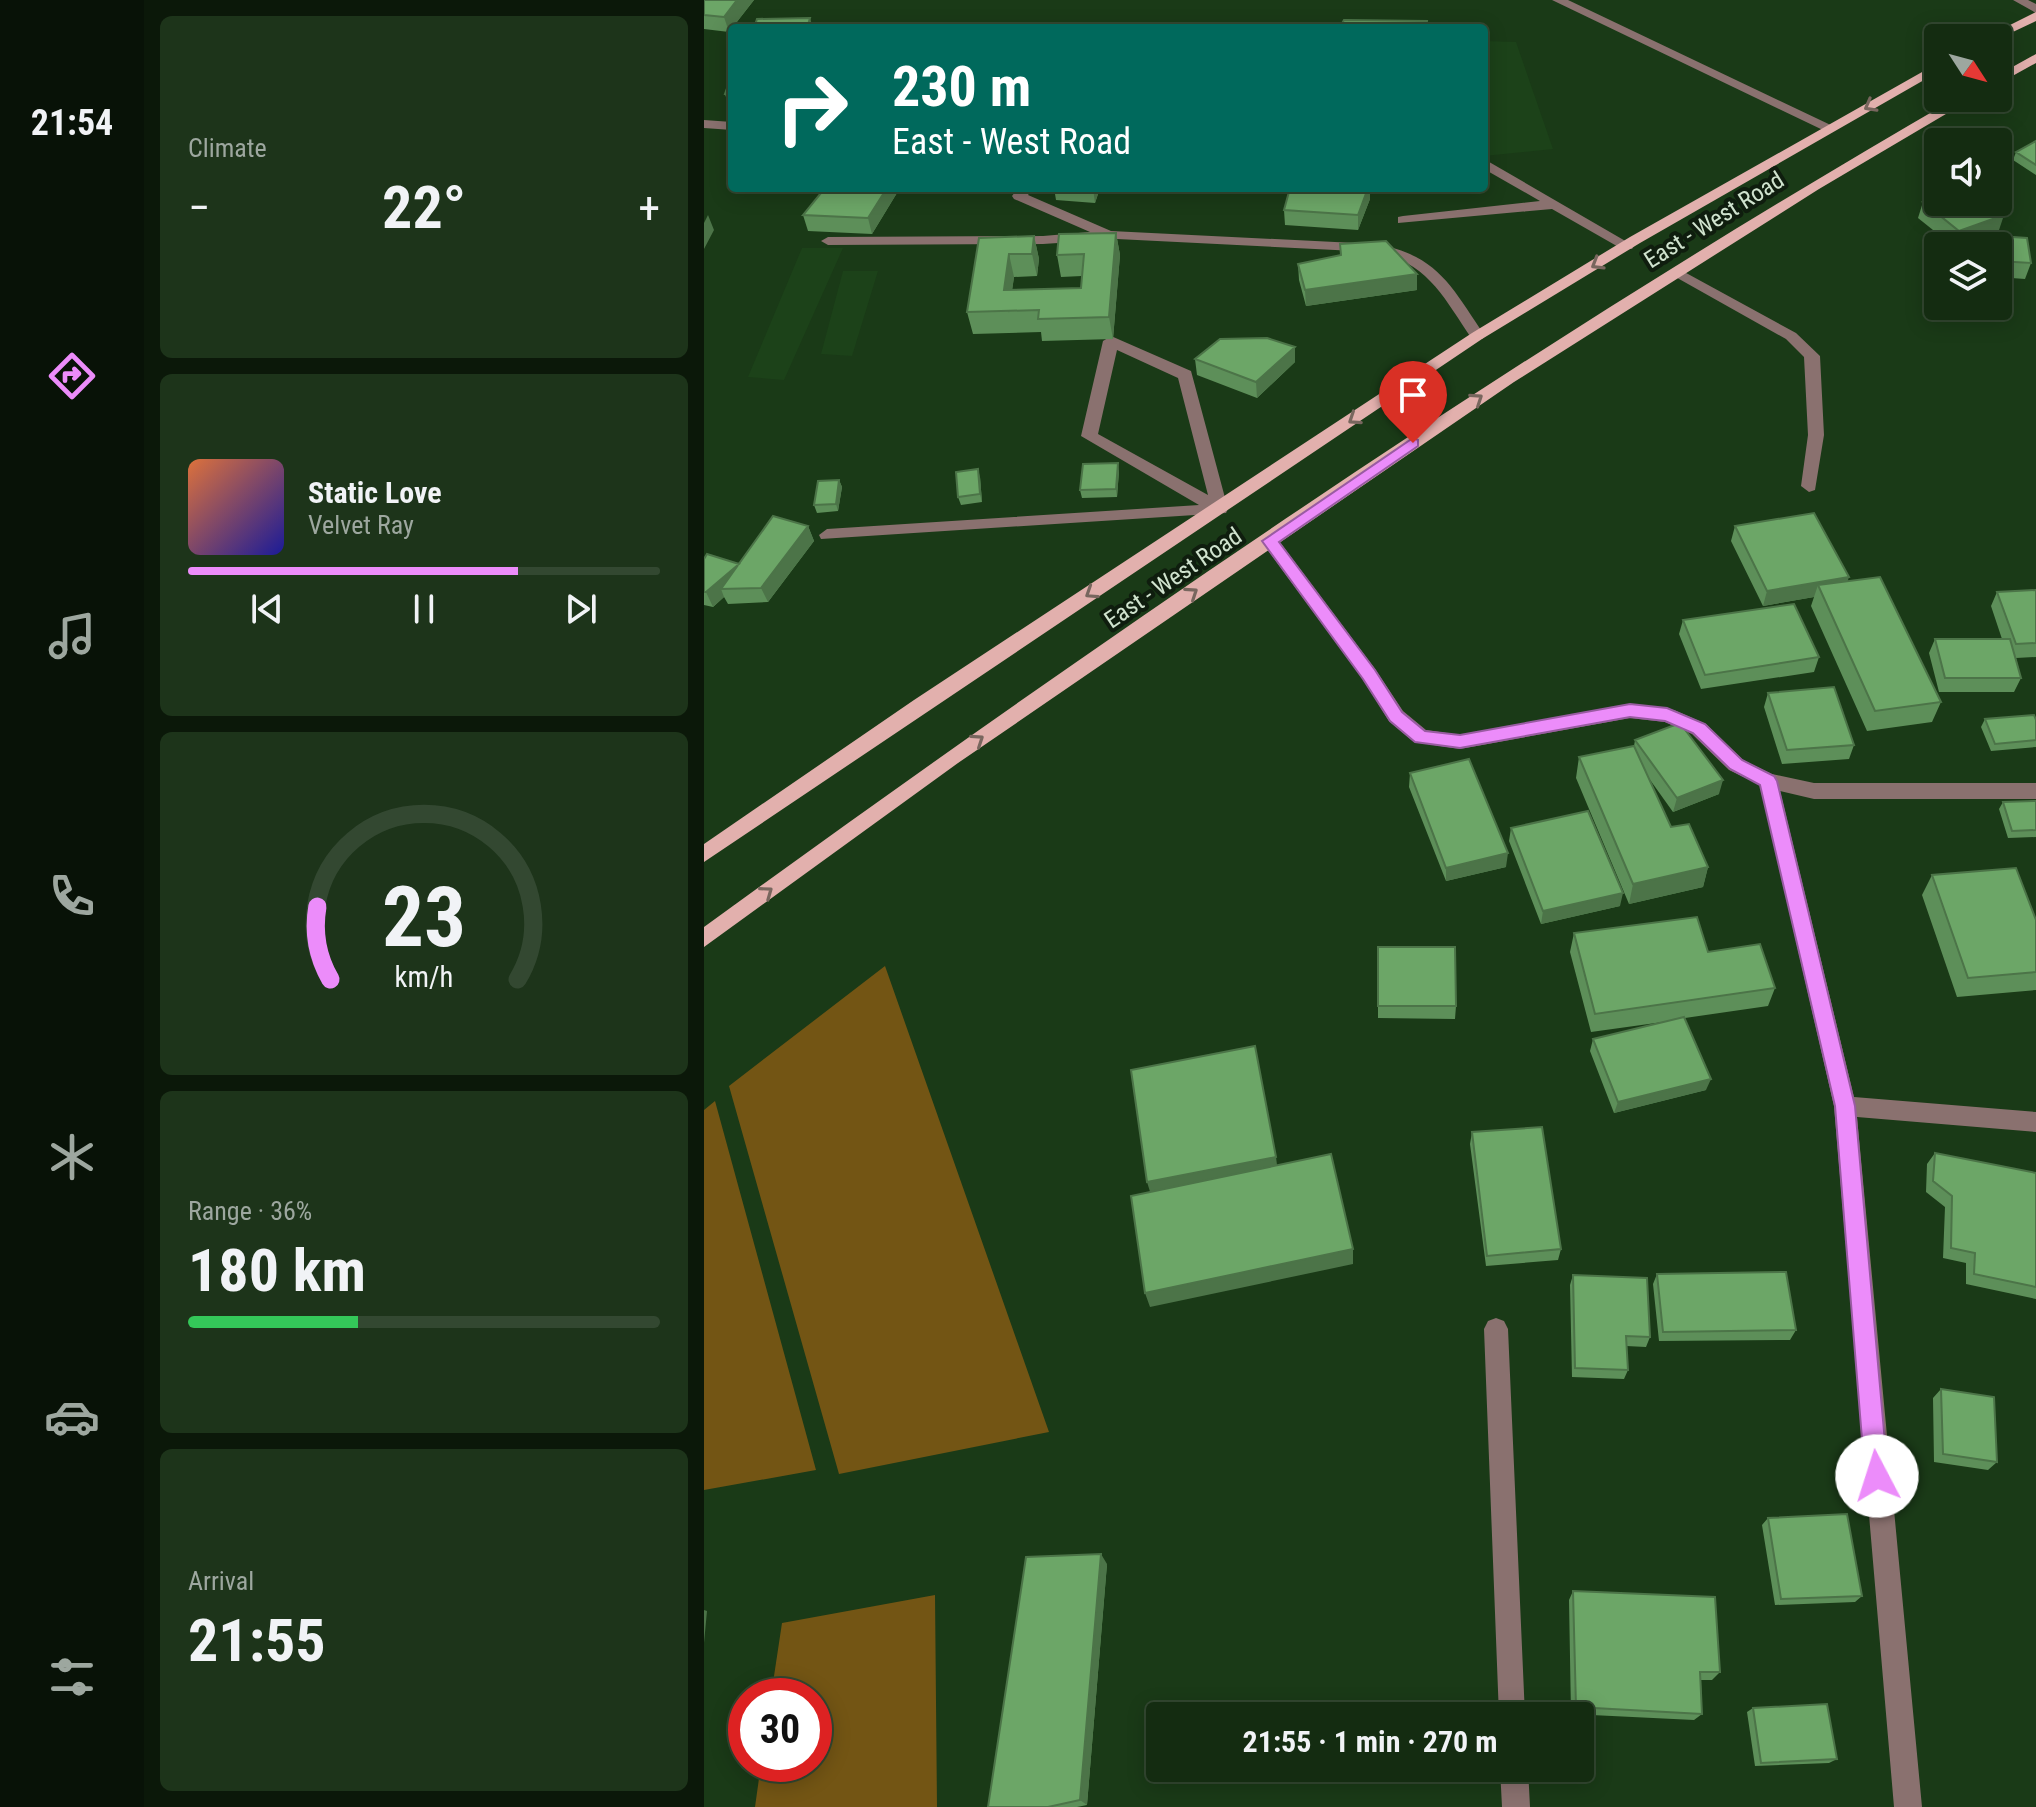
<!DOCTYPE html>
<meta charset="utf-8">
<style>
body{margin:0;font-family:"Roboto Condensed",sans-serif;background:#1d341a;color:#f1f3f6;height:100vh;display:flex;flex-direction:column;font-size:30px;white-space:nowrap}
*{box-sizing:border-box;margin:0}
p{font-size:26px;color:#9da79f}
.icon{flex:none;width:44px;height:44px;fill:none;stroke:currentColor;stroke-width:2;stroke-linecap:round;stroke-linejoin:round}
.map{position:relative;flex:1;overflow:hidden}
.drawer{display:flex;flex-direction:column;gap:16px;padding:16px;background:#0b1809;width:560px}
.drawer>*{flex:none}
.top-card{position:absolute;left:24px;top:24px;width:760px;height:168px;border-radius:8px;box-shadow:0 4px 20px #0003,0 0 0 2px #334831;background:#00695c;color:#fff;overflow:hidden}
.needle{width:52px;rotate:126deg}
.tools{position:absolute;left:1220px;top:24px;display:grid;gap:16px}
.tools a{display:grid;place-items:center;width:88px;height:88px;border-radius:8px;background:#142c11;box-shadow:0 4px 20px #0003,0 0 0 2px #334831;font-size:40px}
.speed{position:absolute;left:24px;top:1678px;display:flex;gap:16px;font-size:40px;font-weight:700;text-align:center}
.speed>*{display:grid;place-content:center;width:104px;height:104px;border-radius:50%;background:#142c11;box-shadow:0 4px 20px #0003,0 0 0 2px #334831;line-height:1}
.speed .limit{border:12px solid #d22;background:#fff;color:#111}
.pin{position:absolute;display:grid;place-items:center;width:68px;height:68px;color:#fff;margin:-82px -34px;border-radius:50% 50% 50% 0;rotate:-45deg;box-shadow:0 0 8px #0007}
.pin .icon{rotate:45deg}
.me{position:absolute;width:88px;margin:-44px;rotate:355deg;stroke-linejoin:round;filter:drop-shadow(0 0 6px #0008)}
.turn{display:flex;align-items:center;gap:28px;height:168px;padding:0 32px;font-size:36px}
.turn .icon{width:104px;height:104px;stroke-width:2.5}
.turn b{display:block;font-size:56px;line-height:68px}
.big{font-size:60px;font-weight:700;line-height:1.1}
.drawer .tile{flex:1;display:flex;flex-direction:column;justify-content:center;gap:12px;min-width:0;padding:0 28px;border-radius:12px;background:#1d341a}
.drawer .dial{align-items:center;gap:0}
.dial svg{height:208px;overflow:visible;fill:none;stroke:#334831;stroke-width:7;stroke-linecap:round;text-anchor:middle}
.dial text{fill:#f1f3f6;stroke:none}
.song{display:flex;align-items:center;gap:24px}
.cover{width:96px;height:96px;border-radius:12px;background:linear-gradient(135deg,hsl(20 70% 55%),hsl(240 70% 35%))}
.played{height:8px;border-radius:4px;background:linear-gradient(90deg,#ec8cfa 70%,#334831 70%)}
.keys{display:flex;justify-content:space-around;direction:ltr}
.heat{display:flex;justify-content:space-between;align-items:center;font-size:44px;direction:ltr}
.charge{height:12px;border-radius:6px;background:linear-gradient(90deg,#34c759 36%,#334831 0)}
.trip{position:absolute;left:442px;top:1702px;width:448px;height:80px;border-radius:8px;background:#142c11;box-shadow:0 4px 20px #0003,0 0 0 2px #334831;font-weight:700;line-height:80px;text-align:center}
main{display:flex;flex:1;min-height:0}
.tab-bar{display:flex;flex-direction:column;width:144px;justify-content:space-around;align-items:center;background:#081207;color:#9da79f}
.tab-bar .icon{width:56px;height:56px}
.tab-bar .on{color:#ec8cfa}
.tab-bar b{font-size:36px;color:#f1f3f6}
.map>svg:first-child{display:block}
.built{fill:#1c4219}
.forest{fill:#735514}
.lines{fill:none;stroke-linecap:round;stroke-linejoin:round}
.minor{fill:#8a716f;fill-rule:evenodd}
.major{fill:#e2b0ad;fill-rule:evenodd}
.wall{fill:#5d8f59}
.shaded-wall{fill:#4c7448}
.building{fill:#6ca667;stroke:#4c7448;stroke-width:2}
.oneway{stroke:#78665e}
.route{fill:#ec8cfa;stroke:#995ba2;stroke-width:2}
.labels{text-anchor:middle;stroke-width:8;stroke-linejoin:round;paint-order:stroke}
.street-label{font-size:24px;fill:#d0e3ce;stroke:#0f1d0e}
</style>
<main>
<nav class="tab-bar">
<b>21:54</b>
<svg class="icon on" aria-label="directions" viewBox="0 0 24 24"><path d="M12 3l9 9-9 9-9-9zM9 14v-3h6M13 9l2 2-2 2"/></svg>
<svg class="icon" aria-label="music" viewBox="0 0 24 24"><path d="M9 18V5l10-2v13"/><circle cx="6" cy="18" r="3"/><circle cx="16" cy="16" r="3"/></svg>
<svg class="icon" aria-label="phone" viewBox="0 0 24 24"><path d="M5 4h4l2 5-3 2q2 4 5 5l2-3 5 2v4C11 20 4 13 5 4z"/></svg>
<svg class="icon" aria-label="climate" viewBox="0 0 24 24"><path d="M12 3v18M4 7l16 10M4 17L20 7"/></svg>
<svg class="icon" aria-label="car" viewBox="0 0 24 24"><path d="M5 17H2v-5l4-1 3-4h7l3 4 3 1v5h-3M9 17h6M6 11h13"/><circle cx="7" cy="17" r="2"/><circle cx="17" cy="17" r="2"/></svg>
<svg class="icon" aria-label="filters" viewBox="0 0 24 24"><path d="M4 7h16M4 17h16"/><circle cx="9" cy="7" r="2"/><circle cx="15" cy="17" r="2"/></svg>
</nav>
<section class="drawer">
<div class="tile"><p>Climate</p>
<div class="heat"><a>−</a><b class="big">22°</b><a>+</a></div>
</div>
<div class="tile">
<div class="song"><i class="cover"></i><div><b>Static Love</b><p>Velvet Ray</p></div></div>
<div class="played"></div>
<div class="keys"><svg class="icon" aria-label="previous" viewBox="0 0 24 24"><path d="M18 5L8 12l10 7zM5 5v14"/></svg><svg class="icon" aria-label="pause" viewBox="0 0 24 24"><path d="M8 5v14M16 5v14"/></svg><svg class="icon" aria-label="next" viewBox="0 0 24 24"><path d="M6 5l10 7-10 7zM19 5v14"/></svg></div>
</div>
<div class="tile dial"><svg viewBox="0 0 100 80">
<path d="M14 69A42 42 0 1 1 86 69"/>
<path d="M14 69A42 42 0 0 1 9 41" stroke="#ec8cfa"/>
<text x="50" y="56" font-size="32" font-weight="700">23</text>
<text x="50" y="72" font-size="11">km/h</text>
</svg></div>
<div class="tile"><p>Range · 36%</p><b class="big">180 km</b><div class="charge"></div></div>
<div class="tile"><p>Arrival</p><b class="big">21:55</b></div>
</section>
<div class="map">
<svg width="1332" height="1807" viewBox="0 0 1332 1807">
<rect width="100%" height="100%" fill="#1a3a17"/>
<path class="built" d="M780 41 812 42 849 149 780 156Z
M98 248H139L80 380 44 377Z
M139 271H174L148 356 117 354Z"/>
<path class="forest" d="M181 966 345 1432 135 1474 25 1086Z
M11 1101 112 1470 0 1490V1110Z
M231 1595 233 1807H51L57 1764H110V1696H67L78 1623Z"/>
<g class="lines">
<path class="minor" d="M848 0H864L1133 128 1121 131Z
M1309 0H1324L1332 4V13Z
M0 120 28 122V130L0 128Z
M780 159 930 246 928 249H918L848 209 694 223V217L699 216 836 201 780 169Z
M314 188H329L324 195 407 231 671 244C734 255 747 286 781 336L778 339H768C740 298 724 262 671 252L413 239 339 244 124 245 117 241 124 237 339 236 386 232 310 199 308 196Z
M973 268 1092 333 1116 356 1120 435 1111 490 1105 492 1097 486 1104 435 1100 357 1082 339 968 275V269Z
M407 336 487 371 524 509 522 513 117 539 115 535 123 529 495 505 377 436 399 341ZM413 350 474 378 504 495 394 434Z
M566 535 572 537 671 669 699 711 722 730 756 735 926 704 970 710 1002 724 1039 760 1068 774 1110 783H1332V799H1110L1076 791 1150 1097 1332 1112V1132L1153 1117 1218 1807H1190L1130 1106 1056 785 1025 770 988 734 961 722 926 718 756 749 710 742 685 721 659 679 560 545 558 541Z
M792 1318 800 1321 804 1329 821 1716H795L780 1329 784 1321Z
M796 1768H824L826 1807H798Z"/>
<path class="major" d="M1332 12V21L1294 39 1280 38Z
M1332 54V63L1294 84V75Z
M1234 63V72L936 243 778 339 0 862V844L210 700 768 333 926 237Z
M1252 98H1269L1115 189 810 382 254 763 0 947V927C405 633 819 348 1252 98Z"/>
</g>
<path class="wall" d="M0 0H50L25 32 0 29Z
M28 74V109H26L21 94Z
M1332 141V175L1309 160 1312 152Z
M196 188 168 234 104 231 99 215Z
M350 188H396L391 203 352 200Z
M666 188V199L654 230 581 225 580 210Z
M1219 202 1295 230 1280 235 1327 263 1321 279 1294 277V246H1260L1261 242 1249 246 1214 218Z
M412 233 416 255 409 339 338 341 337 332 269 334 263 312 275 238 330 236 335 259 333 276 310 277 308 290 377 288 378 276 357 277 353 255Z
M594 264 713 290 602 306 595 280Z
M591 347V362L553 398 493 375 491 359Z
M415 471 413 497 378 498 376 490Z
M276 477 278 502 257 505 254 497Z
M135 480 138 487 134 511 113 513 110 505Z
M104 526 110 541 64 602 24 604 20 597 9 607 0 605V559L35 564Z
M1031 526 1143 581 1237 702 1228 722 1163 731 1107 606 1110 597 1059 606 1027 541Z
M1332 590V657L1312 658 1317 678 1310 692H1235L1225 653 1231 639H1298L1287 606 1293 592Z
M979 620 1115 657 1110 672 997 689 975 634Z
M1064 693 1150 745 1145 759 1078 764 1060 707Z
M1281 719 1332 720V747L1287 751 1277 727Z
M931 740 1015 794 969 812 944 777 967 827 1004 867 999 887 925 904 872 778 875 757 930 746Z
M706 773 802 867 742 881 705 787Z
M1332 801V837L1304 838 1295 809 1299 802Z
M807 828 916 906 837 924 805 841Z
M1228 875 1332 920V990L1253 997 1218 895Z
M870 933 1004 952 1071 988 1064 1006 981 1018 1002 1090 910 1113 886 1051 889 1039 959 1022 887 1032 866 952Z
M674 947 752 1006 751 1019 674 1018Z
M768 1132 857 1249 854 1260 782 1266 766 1144Z
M1231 1153 1332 1173V1299L1262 1284V1263L1239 1258 1241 1207 1222 1192 1223 1164Z
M953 1274 1092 1330 1086 1340 955 1341 949 1284Z
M869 1275 946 1337 942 1347 922 1346 924 1370 920 1379 868 1377 866 1285Z
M1237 1389 1293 1462 1284 1470 1230 1462 1229 1398Z
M1064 1518 1158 1596 1151 1602 1071 1605 1058 1525Z
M403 1564 383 1805 373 1807H284Z
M869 1591 1016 1672 1008 1680H997L998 1714 990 1720 867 1714 865 1600Z
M1049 1708 1133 1759 1125 1763 1051 1766 1043 1712Z"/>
<path class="shaded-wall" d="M33 0H50L25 32 20 17Z
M106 18 109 28H103Z
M183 188H196L168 234 164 218Z
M389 188H396L391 203Z
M664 188H666V199L654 230V215Z
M4 215 10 230 0 249V223Z
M1300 215 1295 230 1265 241 1264 234 1261 242 1250 246 1255 231Z
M412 233 416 255 409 339 405 317Z
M330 236 335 259 333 276 328 254Z
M305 254 310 277 305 313 300 290Z
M713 274V290L602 306 601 290Z
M591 347V362L553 398 552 382Z
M414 463 415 471 413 497 412 489Z
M274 469 276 477 278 502 276 494Z
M135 480 138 487 134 511 132 504Z
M104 526 110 541 64 602 57 588Z
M35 564 17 589 20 597 9 607 2 592Z
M1145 577 1140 592 1114 585 1110 597 1059 606 1063 591Z
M1019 780 1015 794 969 812 973 798Z
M804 853 802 867 742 881V868Z
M1004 867 999 887 925 904 929 884Z
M919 893 916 906 837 924 839 911Z
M1007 1079 1002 1090 910 1113 914 1102Z
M572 1157 574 1173 448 1198 443 1182Z
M649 1249V1264L446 1307 441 1293Z
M397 1554 403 1564 383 1805 376 1800Z
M0 1610 3 1611 0 1643Z"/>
<path class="building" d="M0 0H33L20 17 0 15Z
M106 18 103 28H50L53 19Z
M640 20 723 21 722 28H610L636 27Z
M28 74V94H21Z
M1332 141V165L1312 152Z
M121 188H183L164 218 99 215Z
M586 188H664L654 215 580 210Z
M1234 197V202H1284L1300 215 1255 231 1219 202Z
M412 233 405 317 334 319 335 310 263 312 275 238 330 236 328 254H305L300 290 377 288 380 254 353 255 355 234Z
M1264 234 1323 238 1327 263 1294 261V246H1265Z
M682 241 713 274 601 290 594 264 637 255 636 244Z
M563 338 591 347 552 382 491 359 516 339Z
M414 463 412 489 376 490 379 464Z
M274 469 276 494 254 497 252 472Z
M135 480 132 504 110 505 114 481Z
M1110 513 1145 577 1063 591 1031 526Z
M69 516 104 526 57 588 17 589Z
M3 554 35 564 2 592H0V559Z
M1176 577 1237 702 1171 711 1114 585Z
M1332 590V643L1312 644 1293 592Z
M1090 604 1115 657 1001 675 979 620Z
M1231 639H1306L1317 678H1241Z
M1130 687 1150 745 1083 750 1064 693Z
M1330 715 1332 720V740L1291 744 1281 719Z
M976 723 1019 780 973 798 931 740Z
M930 746 967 827 985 824 1004 867 929 884 875 757Z
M765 759 804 853 742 868 706 773Z
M1332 801V830L1308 831 1299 802Z
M884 811 919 893 839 911 807 828Z
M1312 868 1332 920V972L1264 978 1228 875Z
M993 917 1004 952 1056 944 1071 988 891 1014 870 933Z
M674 947H751L752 1006H674Z
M980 1017 1007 1079 914 1102 889 1039Z
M551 1046 572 1157 443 1182 427 1070Z
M838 1127 857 1249 783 1256 768 1132Z
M1231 1153 1332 1173V1287L1270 1274 1271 1253 1247 1248 1248 1196 1229 1181Z
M627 1154 649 1249 441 1293 427 1196Z
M1082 1272 1092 1330 959 1332 953 1274Z
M869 1275 943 1278 946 1337 922 1336 924 1370 871 1368Z
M1237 1389 1290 1397 1293 1462 1239 1454Z
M1143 1514 1158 1596 1077 1599 1064 1518Z
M397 1554 376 1800 344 1807H284L322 1557Z
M869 1591 1011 1597 1016 1672H996L998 1714 872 1707Z
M1123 1704 1133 1759 1057 1763 1049 1708Z"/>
<defs><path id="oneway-chevron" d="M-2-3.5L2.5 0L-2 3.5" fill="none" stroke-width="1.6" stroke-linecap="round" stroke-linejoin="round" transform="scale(2)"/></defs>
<g class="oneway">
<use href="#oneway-chevron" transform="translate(1166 106) rotate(151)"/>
<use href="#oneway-chevron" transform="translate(893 264) rotate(149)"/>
<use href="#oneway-chevron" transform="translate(773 399) rotate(-34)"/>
<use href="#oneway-chevron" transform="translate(650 419) rotate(146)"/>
<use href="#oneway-chevron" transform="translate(387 593) rotate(147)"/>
<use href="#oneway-chevron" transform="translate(488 593) rotate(-34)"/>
<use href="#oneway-chevron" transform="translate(274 740) rotate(-34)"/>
<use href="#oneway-chevron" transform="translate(63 892) rotate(-36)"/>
</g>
<path class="route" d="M709 438 714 440V446L575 542 671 670 698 712 721 731 756 735 926 704 963 708 1001 724 1038 760 1070 776 1073 781 1151 1106 1184 1476 1181 1484 1173 1487 1165 1484 1161 1476 1131 1106 1056 785 1026 769 989 733 961 721 926 717 756 748 711 742 686 721 659 679 558 541Z"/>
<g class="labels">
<g class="street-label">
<text transform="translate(1010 220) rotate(-32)" y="8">East - West Road</text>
<text transform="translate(469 578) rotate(-34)" y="8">East - West Road</text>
</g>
</g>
</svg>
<div class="tools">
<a><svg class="needle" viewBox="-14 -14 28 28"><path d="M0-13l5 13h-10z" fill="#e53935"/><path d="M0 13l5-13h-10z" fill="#9da79f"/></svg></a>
<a><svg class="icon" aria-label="sound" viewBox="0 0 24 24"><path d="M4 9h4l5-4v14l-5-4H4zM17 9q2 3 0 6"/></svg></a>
<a><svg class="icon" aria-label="layers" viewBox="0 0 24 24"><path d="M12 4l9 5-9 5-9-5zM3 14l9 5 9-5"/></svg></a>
</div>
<div class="speed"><div class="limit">30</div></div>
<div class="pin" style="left:709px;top:443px;background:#d93025"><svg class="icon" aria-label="arrive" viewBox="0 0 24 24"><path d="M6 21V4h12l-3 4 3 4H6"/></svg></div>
<svg class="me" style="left:1173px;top:1476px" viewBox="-20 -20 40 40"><circle r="19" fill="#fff"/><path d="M0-13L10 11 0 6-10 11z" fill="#ec8cfa"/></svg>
<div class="trip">21:55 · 1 min · 270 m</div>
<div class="top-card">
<div class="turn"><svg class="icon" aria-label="right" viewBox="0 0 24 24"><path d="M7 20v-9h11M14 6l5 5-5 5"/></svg><div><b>230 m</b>East - West Road</div></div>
</div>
</div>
</main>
